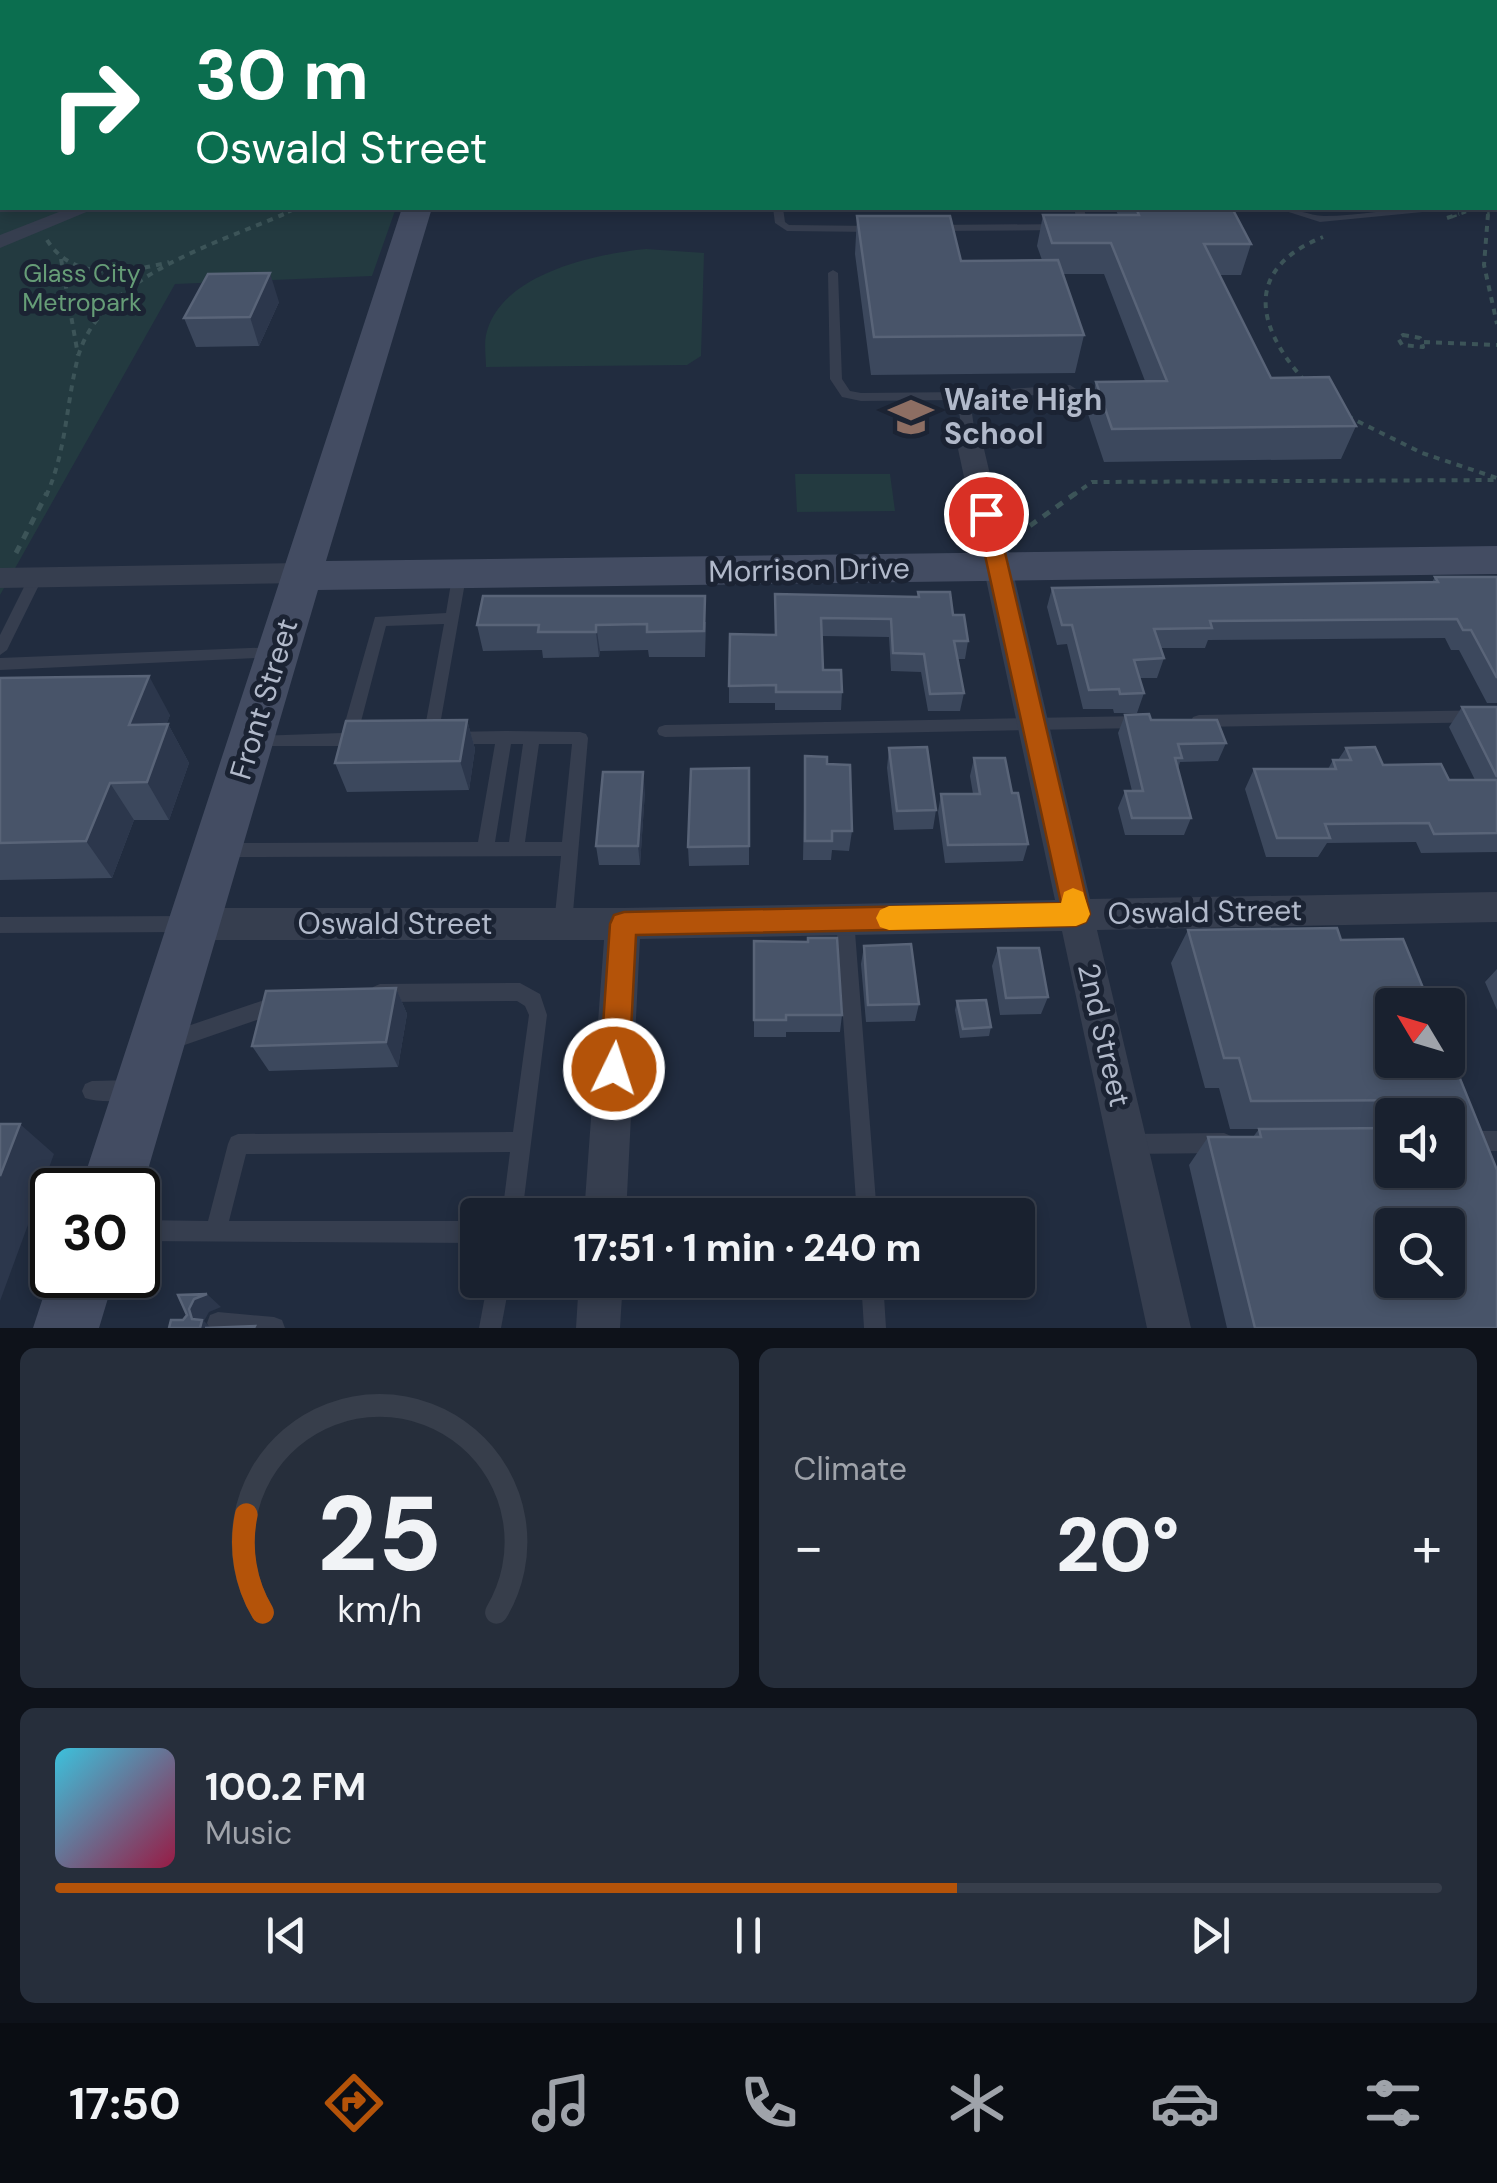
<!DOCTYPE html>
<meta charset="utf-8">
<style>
body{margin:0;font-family:"DM Sans",sans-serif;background:#262e3b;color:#f1f3f6;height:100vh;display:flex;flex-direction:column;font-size:38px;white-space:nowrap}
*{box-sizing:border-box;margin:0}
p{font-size:32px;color:#9fa3aa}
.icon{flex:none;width:55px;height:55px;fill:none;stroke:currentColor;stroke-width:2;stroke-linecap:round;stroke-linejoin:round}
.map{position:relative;height:1328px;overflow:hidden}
.details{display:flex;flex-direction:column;gap:20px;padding:20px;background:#0e121a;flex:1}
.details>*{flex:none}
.hud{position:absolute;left:0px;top:0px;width:1498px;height:210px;box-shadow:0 5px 15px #0003,0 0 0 2px #373e4b;background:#0b6e4f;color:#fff;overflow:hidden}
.needle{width:65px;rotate:308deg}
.controls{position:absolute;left:1375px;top:988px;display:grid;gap:20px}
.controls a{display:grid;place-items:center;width:90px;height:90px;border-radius:10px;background:#19212f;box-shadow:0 5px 15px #0003,0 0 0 2px #373e4b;font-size:50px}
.speed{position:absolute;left:30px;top:1168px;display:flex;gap:20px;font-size:50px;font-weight:700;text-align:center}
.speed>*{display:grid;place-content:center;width:130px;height:130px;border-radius:50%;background:#19212f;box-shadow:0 5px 15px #0003,0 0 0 2px #373e4b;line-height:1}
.speed .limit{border:5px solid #111;border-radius:15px;background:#fff;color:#111}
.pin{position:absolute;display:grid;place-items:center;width:85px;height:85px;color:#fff;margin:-42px;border:5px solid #fff;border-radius:50%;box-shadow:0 2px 10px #0007}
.me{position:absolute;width:110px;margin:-55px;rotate:4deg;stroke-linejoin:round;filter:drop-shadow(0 0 8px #0008)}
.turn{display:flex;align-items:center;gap:35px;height:210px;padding:0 30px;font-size:45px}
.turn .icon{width:130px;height:130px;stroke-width:2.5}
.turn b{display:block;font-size:70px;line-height:85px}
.big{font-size:75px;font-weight:800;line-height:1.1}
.details .tile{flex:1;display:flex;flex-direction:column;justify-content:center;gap:15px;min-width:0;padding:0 35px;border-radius:15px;background:#262e3b}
.details .dial{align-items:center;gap:0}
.dial svg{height:260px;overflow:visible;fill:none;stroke:#373e4b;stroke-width:7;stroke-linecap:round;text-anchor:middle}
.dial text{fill:#f1f3f6;stroke:none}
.song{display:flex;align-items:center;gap:30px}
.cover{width:120px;height:120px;border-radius:15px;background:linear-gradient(135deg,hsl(190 70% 55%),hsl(340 70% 35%))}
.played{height:10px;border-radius:5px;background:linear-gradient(90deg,#b45309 65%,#373e4b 65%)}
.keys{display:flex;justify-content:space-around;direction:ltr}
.heat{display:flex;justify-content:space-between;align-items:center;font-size:55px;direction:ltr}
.details .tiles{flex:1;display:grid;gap:20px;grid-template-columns:1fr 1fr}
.tile:last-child{grid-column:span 2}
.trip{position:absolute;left:460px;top:1198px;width:575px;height:100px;border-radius:10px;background:#19212f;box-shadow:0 5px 15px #0003,0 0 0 2px #373e4b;font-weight:800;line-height:100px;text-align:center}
.dock{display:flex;height:160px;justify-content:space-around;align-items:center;background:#0a0d13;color:#9fa3aa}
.dock .icon{width:70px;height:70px}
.dock .active{color:#b45309}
.dock b{font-size:45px;color:#f1f3f6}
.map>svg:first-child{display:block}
.green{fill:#233a40}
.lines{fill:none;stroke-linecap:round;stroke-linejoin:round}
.path-far2{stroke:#3c5458;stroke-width:2.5;stroke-dasharray:5 5;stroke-linecap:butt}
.path-far1{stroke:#3c5458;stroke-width:4;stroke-dasharray:6 6;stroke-linecap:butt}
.path{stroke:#3c5458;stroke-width:5;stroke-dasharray:8 8;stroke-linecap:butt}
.lane{fill:#363e4f;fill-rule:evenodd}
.street{fill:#363e4f;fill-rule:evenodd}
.secondary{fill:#434c62;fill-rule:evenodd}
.wall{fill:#3c485d;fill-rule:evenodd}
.shaded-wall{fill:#2c374c}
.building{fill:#485469;stroke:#596478;stroke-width:2.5;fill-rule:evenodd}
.route{fill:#b45309;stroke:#753606;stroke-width:2.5}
.slow{fill:#f59e0b}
.labels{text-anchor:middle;stroke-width:10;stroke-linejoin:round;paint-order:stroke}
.far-park-label{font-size:25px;fill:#669d77;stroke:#1b2333}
.poi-label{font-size:30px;font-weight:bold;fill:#b1b9ca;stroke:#1b2333;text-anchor:start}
.street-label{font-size:30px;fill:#b1b9ca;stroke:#1b2333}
</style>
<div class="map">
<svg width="1497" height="1328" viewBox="0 0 1497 1328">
<rect width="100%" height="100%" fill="#212c3f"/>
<path class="green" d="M0 0H464L2 2V208H396L372 276 175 284 0 595Z
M646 249 704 253 701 356 687 365 486 367C486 357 484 345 486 335 499 274 595 254 646 249Z
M795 474H890L895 511 797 512Z"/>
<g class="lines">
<path class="path-far2" d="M0 1 17 2
M279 217 298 208
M1452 217 1478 208
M1488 217 1489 208"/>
<path class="path-far1" d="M1488 214 1484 265 1497 324
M1447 218 1459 214
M47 240C73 282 127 273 169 262
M61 259 78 355
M1403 335 1420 338 1423 347 1402 345 1398 338Z
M1424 342 1497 345
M1305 381C1256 327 1243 269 1323 237
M1347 416 1422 453 1497 478
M46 496C66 452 66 407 77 361 96 278 216 244 284 214
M1072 496 1092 482 1497 480"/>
<path class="path" d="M1017 535 1076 493
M16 553 47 493"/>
<path class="lane" d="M590 0H598L597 2H589Z
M896 0H904L905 2H897Z
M1495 23H1497V28H1495Z
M1497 55V62L1495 63V56Z
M1495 119H1497V125H1495Z
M773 208H783L785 222 789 225 874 226 879 229 874 232 787 231 775 223Z
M1074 208H1084L1087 222 1071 230 932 231 927 228 932 225 1069 224 1077 221Z
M1276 208C1293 207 1307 215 1324 216 1362 216 1400 206 1438 208L1433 211 1320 222Z
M833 270 838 273 842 379 850 391 861 393 963 392 1070 385 1076 389 1070 393 970 399 977 449 971 453 965 449 957 400 861 401 842 397 830 379 828 273Z
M36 572 43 577 7 650 0 655V635L29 577Z
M459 572 466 577 437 742H425L423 738 444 624 386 626 358 733 364 735 366 739 364 743 348 746H250L248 742 250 738 256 736 342 733 375 617 446 613 452 577Z
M276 647 283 652 276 657 0 670V658Z
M1497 710V722L1199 727 1193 725 1191 721 1193 717 1199 715Z
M1141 716 1147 718 1149 722 1147 726 1141 728 665 737 659 735 657 731 659 727 665 725Z
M504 731 580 732 586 734 588 738 572 924 569 930 563 932 557 930 554 924 561 856 225 857 219 855 216 850 219 845 225 843 478 842 495 744H451L445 742 443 738 445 734 451 732ZM511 744H523L509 842H495ZM539 744H572L562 842H525Z
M845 911 851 913 854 919 877 1215H857L836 919 839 913Z
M184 916 190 918 193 924 190 930 184 932 0 933V917Z
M520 983 540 994 547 1015 522 1215H502L510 1152 246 1154 229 1221H478V1243L138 1241V1220L208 1221 228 1144 231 1137 238 1134 513 1132 529 1015 525 1006 517 1001 380 1002 373 999 371 993 373 987 380 984Z
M279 995 286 998 288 1004 286 1010 173 1049 166 1046 163 1040 166 1034 173 1031Z
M133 1080 140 1083 143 1090 140 1097C125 1102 100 1103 85 1098L82 1091 85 1084 92 1081Z
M1448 1131H1497V1151H1448Z
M1224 1133 1231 1136 1234 1143 1231 1150 1224 1153 1128 1154 1121 1151 1118 1144 1121 1137 1128 1134Z
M488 1280H510L501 1328H479Z
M861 1280H883L886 1328H864Z
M218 1312 274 1317 282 1320 285 1328H209L207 1323 210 1315Z"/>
<path class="street" d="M987 0H1003L1004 2H989Z
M69 208H96L0 248V235Z
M971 441 984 449 1090 899 1497 892V922L1097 930 1191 1328H1147L1062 931 640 939 626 1215H584L604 940H193L180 935 175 924 180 913 193 908H623L1055 900 958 449Z
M302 563 312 566 316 573 312 580 302 583 0 588V568Z
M579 1280H623L620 1328H576Z"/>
<path class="secondary" d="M1495 175 1497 176V194L1495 193Z
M402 208H432L326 561 1497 546V574L318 590 142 1190 138 1201V1190H80Z
M52 1270V1275H115L99 1328H33Z"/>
</g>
<path class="wall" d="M1115 208H1232L1251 244 1241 275H1220L1271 378 1356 426 1341 459 1104 462 1088 414 1096 382 1145 381 1104 274H1063L1084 335 1075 373 871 375 855 254 857 216 961 261 1042 260 1037 246 1043 215H1118Z
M279 302 259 346 196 347 184 318Z
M1435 577H1497V703H1487L1459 650H1451L1445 638 1208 640 1205 648H1161L1164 658 1157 678H1140L1144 693 1137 713H1114L1113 709H1083L1067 644 1057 645 1047 607 1052 588 1432 582Z
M918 592 953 615 968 641 965 659H957L964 693 960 711H928L921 672 891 671 889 637 821 636 823 670 842 692 841 710H775V703H729V686L775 635V594L918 597Z
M706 622 705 657H649L648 650 600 651 599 657 543 658 542 650 483 651 477 625Z
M0 678 170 715 166 725 168 724 189 763 169 820H134L112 878 0 880Z
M1462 707H1497V852L1421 853 1416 842 1327 843 1318 857H1266L1245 789 1254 769H1328L1333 760H1338L1346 748 1383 765 1449 780H1475L1449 727Z
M1125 715 1151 720 1226 743 1218 761 1180 762 1178 769 1191 818 1184 835H1125L1118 808 1125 791H1132L1118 733Z
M467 720 475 749 469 790 347 792 335 763Z
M889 748 936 810 933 829 894 830 887 768Z
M805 756 827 764 852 831 849 851 832 850 831 860H803Z
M974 758 1012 793 1028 844 1023 861 945 863 938 812 941 794H973L970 776Z
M749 768V865L689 866 688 847Z
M645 791 640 865H599L596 846Z
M1188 930 1341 940 1448 1060 1497 1328H1227L1189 1165 1208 1137H1253L1259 1129H1230L1219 1088H1205L1171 963ZM1392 1115H1448L1392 1170Z
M754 941 842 1015 840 1032H786V1037H754Z
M864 946 919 1004 915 1021 866 1022 861 964Z
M998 948 1048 997 1041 1014 1000 1015 992 966Z
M1497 969V1010L1485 982Z
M396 988 407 1014 398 1067 269 1071 252 1046Z
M957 1001 991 1027 989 1036 960 1038 955 1010Z"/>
<path class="shaded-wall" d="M270 273 279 302 259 346 250 317Z
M596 625 600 651 599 657 596 632Z
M149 676 170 715 151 763 129 725Z
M467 720 475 749 469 790 460 761Z
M168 724 189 763 169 820 147 782Z
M643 772 645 791 640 865 638 846Z
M110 783 134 820 112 878 86 841Z
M396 988 407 1014 398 1067 386 1042Z
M20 1124 54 1154 0 1301V1176Z
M207 1294 221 1307 209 1312 204 1321 211 1328H200L192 1319 189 1309 194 1299Z"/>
<path class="building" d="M518 0H547V2H517Z
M668 0H705V2H668Z
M751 0H871L872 2H751Z
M937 0H971L972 2H938Z
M1032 0H1257L1267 2H1033Z
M1136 208H1232L1251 244H1204L1271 378 1329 377 1356 426 1112 429 1096 382 1167 381 1111 243H1052L1043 215H1139Z
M857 216H950L961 261 1058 260 1084 335 874 337Z
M270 273 250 317 184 318 208 274Z
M1435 577H1497V678L1471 630H1463L1457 619 1210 621 1212 628 1154 629 1164 658 1134 660 1144 693 1120 694 1119 689 1089 690 1072 625H1062L1052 588 1438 582Z
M918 592H950L953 615H964L968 641H954L964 693 930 694 924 654 893 653 891 619 821 618 823 670H841L842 692H776V685L729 686 730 634 776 635 775 594 919 597Z
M483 596H705L704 631 647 632V624L596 625V632H538L539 625H477Z
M149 676 129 725 168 724 147 782 110 783 86 841 0 843V678Z
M1462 707H1497V777Z
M1149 714 1151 720H1217L1226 743 1178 744 1182 758H1175L1191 818H1132L1125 791H1143L1125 715Z
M467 720 460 761 335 763 346 721Z
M927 747 936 810 897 811 889 748Z
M1375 747 1383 765 1441 764 1449 780H1497V833L1434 834 1429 823 1325 824 1330 838H1277L1254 769H1336L1333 760H1351L1346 748Z
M805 756 827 757V764L850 765 852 831H832V841H805Z
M974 758H1005L1012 793H1018L1028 844 948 845 941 794H980Z
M749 768V846L688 847 691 769Z
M603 772H643L638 846H596Z
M1337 928 1341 940 1403 939 1430 1005H1392V1060H1448V1049L1497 1170V1328H1255L1208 1137H1261L1259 1129 1392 1128V1170H1448V1115H1424V1103L1420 1100 1251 1101 1239 1058H1224L1188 930ZM1392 1225H1448V1280H1392Z
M808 938H837L842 1015H786V1020H754V941L808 942Z
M911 944 919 1004 868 1005 864 946Z
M998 948H1039L1048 997 1006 998Z
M396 988 386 1042 252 1046 266 991Z
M986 1000 991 1027 963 1029 957 1001Z
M0 1124H20L0 1176Z
M207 1294 194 1299 189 1309 192 1319 202 1320 200 1328H169L171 1320H183L187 1315 178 1295Z
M255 1326 254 1328H205Z"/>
<path class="route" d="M986 507 996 514 1090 914 1086 922 1076 926 636 935 629 1069 625 1079 614 1083 604 1079 600 1069 610 924 614 915 624 912 1061 903 976 514Z"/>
<path class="slow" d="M1073 888 1083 892 1090 914 1086 922 1076 926 889 930 880 927 876 918 880 910 889 906 1061 903 1064 892Z"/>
<defs>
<g id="school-bare" transform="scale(3.45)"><path d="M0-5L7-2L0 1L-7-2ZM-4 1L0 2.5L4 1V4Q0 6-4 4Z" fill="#8d6e63" stroke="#1b2333" stroke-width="2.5" paint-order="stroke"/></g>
</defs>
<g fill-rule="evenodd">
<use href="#school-bare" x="911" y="417"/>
</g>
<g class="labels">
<g class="far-park-label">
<text x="82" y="282">Glass City<tspan x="82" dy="29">Metropark</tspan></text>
</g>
<g class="poi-label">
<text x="944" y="410">Waite High<tspan x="944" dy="34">School</tspan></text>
</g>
<g class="street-label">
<text transform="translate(809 570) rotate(-1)" y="10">Morrison Drive</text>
<text transform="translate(264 699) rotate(-73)" y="10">Front Street</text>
<text transform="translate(1205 912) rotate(-1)" y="10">Oswald Street</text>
<text x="395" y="934">Oswald Street</text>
<text transform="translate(1104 1035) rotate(77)" y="10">2nd Street</text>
</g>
</g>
</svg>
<div class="controls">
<a><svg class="needle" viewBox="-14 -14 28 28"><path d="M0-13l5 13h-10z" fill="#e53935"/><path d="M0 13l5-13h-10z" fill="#9fa3aa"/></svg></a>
<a><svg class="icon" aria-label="sound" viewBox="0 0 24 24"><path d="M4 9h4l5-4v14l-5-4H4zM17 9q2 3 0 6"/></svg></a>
<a><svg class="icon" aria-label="search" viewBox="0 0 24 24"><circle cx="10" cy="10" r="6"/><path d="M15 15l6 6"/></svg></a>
</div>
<div class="speed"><div class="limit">30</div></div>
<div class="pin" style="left:986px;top:514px;background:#d93025"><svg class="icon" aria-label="arrive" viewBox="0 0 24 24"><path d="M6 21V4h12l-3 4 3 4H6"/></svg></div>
<svg class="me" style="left:614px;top:1069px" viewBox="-20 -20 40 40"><circle r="17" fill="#b45309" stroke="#fff" stroke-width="3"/><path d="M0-11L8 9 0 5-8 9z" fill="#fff"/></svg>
<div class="trip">17:51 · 1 min · 240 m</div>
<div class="hud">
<div class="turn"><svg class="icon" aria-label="right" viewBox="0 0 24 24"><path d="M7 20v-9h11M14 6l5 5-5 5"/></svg><div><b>30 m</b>Oswald Street</div></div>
</div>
</div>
<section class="details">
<div class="tiles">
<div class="tile dial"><svg viewBox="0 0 100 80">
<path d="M14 69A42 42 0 1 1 86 69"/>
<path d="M14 69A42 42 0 0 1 9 39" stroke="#b45309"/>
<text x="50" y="56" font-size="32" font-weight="700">25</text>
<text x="50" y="72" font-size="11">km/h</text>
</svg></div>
<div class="tile"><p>Climate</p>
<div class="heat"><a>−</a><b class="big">20°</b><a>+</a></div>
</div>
<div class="tile">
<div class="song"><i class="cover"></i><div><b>100.2 FM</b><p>Music</p></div></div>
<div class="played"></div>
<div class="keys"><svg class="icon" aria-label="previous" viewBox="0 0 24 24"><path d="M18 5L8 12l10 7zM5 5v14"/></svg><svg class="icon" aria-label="pause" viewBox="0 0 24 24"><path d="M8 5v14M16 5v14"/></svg><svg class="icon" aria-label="next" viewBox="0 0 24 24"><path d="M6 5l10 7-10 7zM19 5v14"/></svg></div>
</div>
</div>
</section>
<nav class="dock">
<b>17:50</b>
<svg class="icon active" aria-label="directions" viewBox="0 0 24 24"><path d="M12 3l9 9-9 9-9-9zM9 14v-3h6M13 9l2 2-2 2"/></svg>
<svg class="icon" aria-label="music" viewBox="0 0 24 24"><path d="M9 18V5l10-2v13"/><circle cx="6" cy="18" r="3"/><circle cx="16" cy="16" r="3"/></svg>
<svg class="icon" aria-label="phone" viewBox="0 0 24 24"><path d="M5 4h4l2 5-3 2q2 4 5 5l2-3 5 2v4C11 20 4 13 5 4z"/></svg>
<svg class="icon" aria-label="climate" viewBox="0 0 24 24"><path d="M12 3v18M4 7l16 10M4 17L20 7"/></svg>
<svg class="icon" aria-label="car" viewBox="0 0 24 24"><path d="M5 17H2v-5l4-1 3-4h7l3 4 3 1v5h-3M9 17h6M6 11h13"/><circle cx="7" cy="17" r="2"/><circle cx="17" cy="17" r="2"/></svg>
<svg class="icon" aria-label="filters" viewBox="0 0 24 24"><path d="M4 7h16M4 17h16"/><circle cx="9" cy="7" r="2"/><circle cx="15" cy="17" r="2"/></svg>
</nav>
